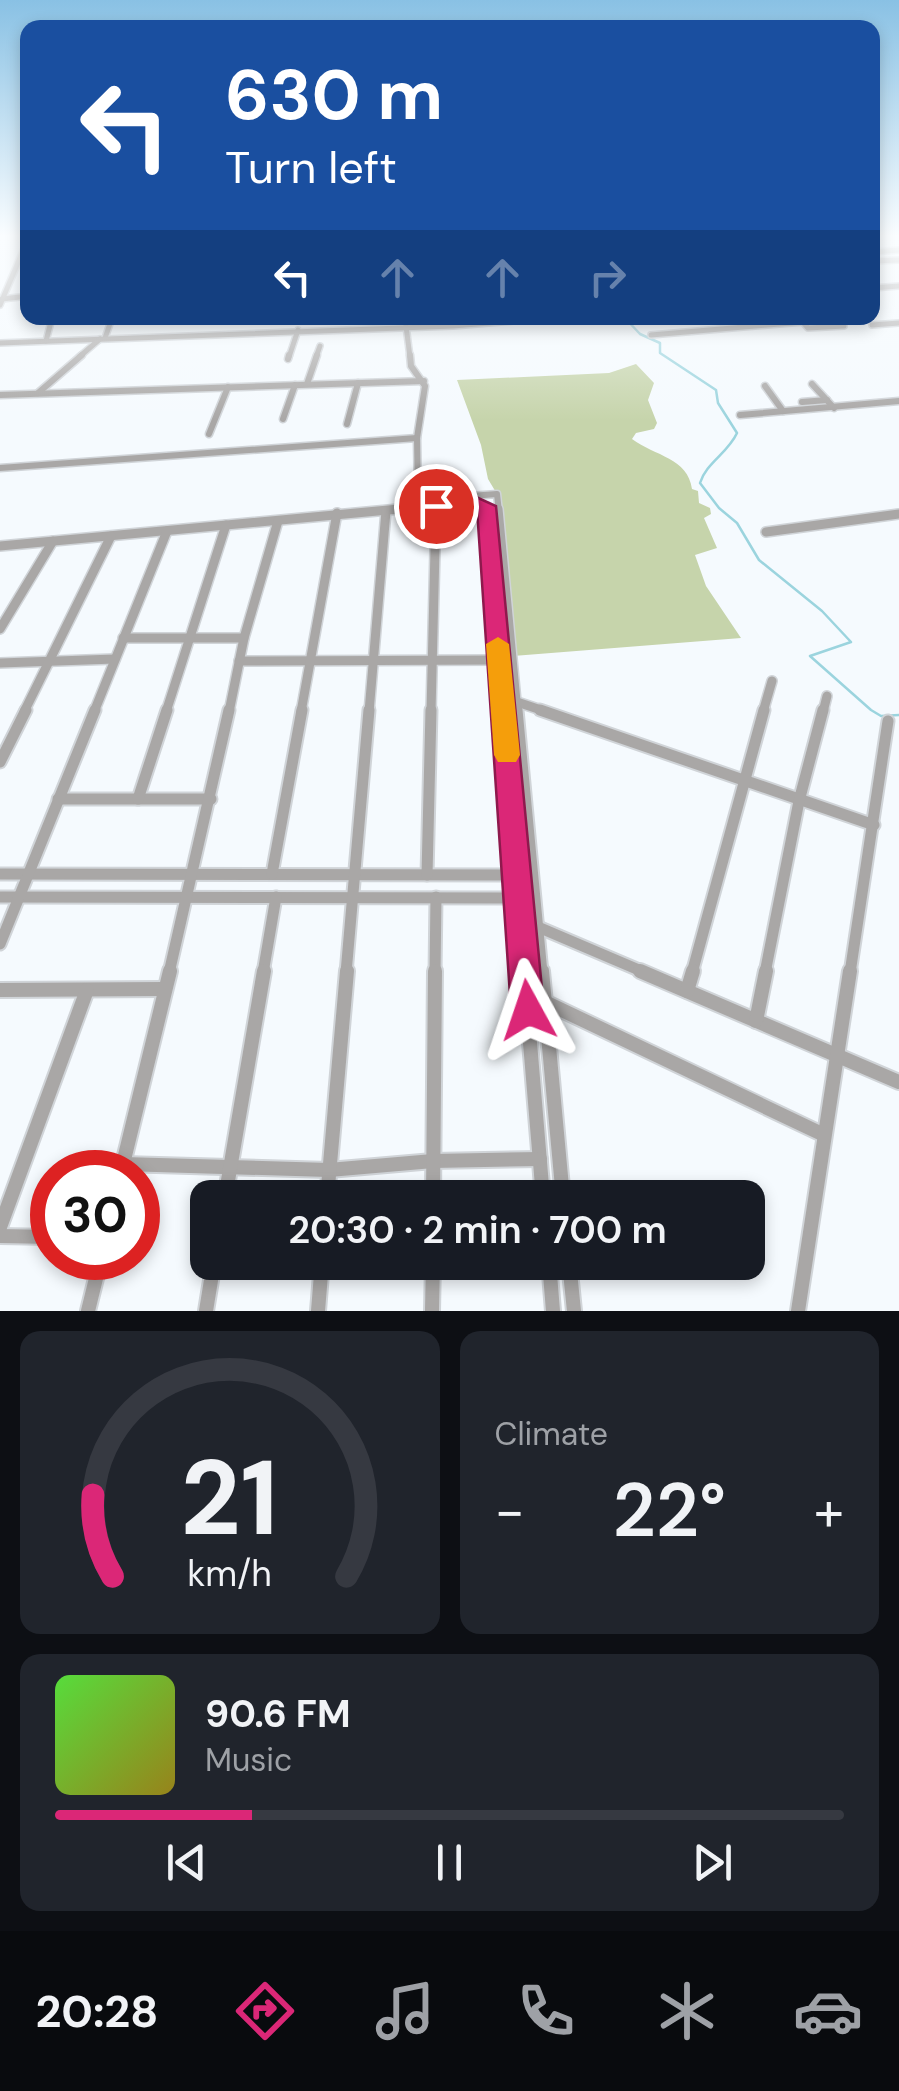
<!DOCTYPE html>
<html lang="en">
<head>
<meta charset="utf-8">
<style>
	body { margin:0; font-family:"DM Sans",sans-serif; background:#20242c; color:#f1f3f6; height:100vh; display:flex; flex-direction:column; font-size:38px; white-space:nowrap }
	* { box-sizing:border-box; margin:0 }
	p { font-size:32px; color:#9ea1a6 }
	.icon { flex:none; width:55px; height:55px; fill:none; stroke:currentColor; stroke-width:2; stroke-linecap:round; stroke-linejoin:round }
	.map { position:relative; height:1311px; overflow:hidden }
	.panel { display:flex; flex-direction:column; gap:20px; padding:20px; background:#0d0f14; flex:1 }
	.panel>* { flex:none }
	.guide { position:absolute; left:20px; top:20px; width:860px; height:305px; border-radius:20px; box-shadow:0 5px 15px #0003; background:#1a4fa0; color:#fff; overflow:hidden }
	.speed { position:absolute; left:30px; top:1150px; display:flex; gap:20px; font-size:50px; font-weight:700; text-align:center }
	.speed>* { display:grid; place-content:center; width:130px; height:130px; border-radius:50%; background:#171b24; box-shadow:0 5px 15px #0003; line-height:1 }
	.speed .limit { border:15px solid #d22; background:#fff; color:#111 }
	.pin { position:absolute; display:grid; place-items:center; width:85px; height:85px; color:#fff; margin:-42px; border:5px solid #fff; border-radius:50%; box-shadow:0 2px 10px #0007 }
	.me { position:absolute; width:110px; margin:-55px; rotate:355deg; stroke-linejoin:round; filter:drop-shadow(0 0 8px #0008) }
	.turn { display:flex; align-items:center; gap:35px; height:210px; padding:0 40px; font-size:45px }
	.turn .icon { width:130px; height:130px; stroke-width:2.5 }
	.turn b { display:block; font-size:70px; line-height:85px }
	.lanes { display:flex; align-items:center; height:95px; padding:0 40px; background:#0003; justify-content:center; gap:50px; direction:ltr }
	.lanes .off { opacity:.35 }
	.big { font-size:75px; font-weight:600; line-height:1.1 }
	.panel .card { flex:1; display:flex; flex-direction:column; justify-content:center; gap:15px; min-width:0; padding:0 35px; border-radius:20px; background:#20242c }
	.panel .dial { align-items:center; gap:0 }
	.dial svg { height:260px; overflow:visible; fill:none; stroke:#363941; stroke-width:7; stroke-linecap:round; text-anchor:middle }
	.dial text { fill:#f1f3f6; stroke:none }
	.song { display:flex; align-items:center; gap:30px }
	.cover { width:120px; height:120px; border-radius:15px; background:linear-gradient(135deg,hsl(110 70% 55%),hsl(50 70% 35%)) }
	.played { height:10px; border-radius:5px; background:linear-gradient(90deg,#db2777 25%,#363941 25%) }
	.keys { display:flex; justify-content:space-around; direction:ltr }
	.heat { display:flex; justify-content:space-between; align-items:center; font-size:55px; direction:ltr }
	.panel .tiles { flex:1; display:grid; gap:20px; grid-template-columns:1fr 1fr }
	.card:last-child { grid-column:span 2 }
	.trip { position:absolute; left:190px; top:1180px; width:575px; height:100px; border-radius:20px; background:#171b24; box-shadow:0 5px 15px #0003; font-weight:600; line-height:100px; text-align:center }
	.menu { display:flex; height:160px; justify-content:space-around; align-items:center; background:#090b0e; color:#9ea1a6 }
	.menu .icon { width:70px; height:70px }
	.menu .current { color:#db2777 }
	.menu b { font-size:45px; color:#f1f3f6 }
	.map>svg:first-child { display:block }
	.green { fill:#c6d4ab }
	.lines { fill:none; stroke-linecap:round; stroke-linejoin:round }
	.stream { stroke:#9bd4de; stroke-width:2.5 }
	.minor-far4-casing { stroke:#d0d4d8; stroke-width:8 }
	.minor-far3-casing { stroke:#d0d4d8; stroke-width:9 }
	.minor-far2-casing { stroke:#d0d4d8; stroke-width:12 }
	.minor-far1-casing { stroke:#d0d4d8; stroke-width:15 }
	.minor-casing { stroke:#d0d4d8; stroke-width:18 }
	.minor-far4 { stroke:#a9a7a6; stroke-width:5 }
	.minor-far3 { stroke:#a9a7a6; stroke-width:6 }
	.minor-far2 { stroke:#a9a7a6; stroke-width:9 }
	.minor-far1 { stroke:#a9a7a6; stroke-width:11 }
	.minor { stroke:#a9a7a6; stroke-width:14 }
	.route { fill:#db2777; stroke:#8e194d; stroke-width:2.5 }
	.slow { fill:#f59e0b }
</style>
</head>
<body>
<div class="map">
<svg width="899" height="1311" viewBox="0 0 899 1311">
	<rect width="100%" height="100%" fill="#f5fafe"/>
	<path class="green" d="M636,364L654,383L648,400L657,423L654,429L636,433L632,439C655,456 688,458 692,489L698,491L699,503L710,508L711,514L704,518L717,548L695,555L706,586L741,638L513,656L497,494L488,479L481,445L457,380L609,373Z"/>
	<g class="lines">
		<path class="stream" d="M625,318L640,334L660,343V353L716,390L718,403L737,433C728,453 706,463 700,483L719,508L737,523L759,560L822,611L851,642L810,656L871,710L881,716L899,715"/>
		<defs>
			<g id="minor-far4">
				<polyline points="872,252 899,250"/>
				<polyline points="872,261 899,260"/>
				<polyline points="872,288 899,286"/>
				<polyline points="2,299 28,296"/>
				<polyline points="0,305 28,239"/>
				<polyline points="801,320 808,328 844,326"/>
				<polyline points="872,325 899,323"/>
				<polyline points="406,326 410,357"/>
				<polyline points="651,335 803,322"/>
				<polyline points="105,338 112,318"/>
				<polyline points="46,341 52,318"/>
				<polyline points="0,343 453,326 549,318"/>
				<polyline points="79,357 100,339"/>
				<polyline points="289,357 298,330"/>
				<polyline points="316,357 320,346"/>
			</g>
			<g id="minor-far3">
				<polyline points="410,355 411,366 425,386 417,438 418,500 497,494 499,512"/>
				<polyline points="288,359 289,355"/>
				<polyline points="307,384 317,355"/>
				<polyline points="812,384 834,408"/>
				<polyline points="765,386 783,411"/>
				<polyline points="38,393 82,355"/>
				<polyline points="0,395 424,381"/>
				<polyline points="802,402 827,400"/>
				<polyline points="740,415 899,401"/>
				<polyline points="283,419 295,385"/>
				<polyline points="347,424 358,383"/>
				<polyline points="209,434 228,387"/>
				<polyline points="0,468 417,438"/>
				<polyline points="372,512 476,502 486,506 486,512"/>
				<polyline points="436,512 436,506"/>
			</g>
			<g id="minor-far2">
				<polyline points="486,509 503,712"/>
				<polyline points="498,509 517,712"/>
				<polyline points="766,532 899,514"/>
				<polyline points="0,546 399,509"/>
				<polyline points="0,629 53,541"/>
				<polyline points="123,638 244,638"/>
				<polyline points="239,661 499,660"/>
				<polyline points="0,663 115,659"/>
				<polyline points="517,702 547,712"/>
				<polyline points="24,712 111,536"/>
				<polyline points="94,712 167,531"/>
				<polyline points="166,712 226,525"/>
				<polyline points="229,712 244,638 278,521"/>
				<polyline points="301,712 337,513"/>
				<polyline points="369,712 386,511"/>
				<polyline points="431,712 436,509"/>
				<polyline points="763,712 772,681"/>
				<polyline points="823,712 827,696"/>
			</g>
			<g id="minor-far1">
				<polyline points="503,710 524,973"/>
				<polyline points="517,710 542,973"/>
				<polyline points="540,710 874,825"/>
				<polyline points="0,762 26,710"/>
				<polyline points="58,799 211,799"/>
				<polyline points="138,799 167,710"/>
				<polyline points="0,874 517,875"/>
				<polyline points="272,874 302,710"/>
				<polyline points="427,875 431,710"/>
				<polyline points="0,897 519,898"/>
				<polyline points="538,927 646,973"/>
				<polyline points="0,944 95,710"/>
				<polyline points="169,973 229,710"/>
				<polyline points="263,973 276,897"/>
				<polyline points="346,973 369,710"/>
				<polyline points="435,973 436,897"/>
				<polyline points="692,973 764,710"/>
				<polyline points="765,973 799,801 823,710"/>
				<polyline points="850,973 888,721"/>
			</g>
			<g id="minor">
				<polyline points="524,971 543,1198"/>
				<polyline points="542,971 563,1198"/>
				<polyline points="640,971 899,1082"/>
				<polyline points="0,990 164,989"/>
				<polyline points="687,991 693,971"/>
				<polyline points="545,1002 822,1134"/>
				<polyline points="756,1021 766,971"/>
				<polyline points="123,1164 329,1170 433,1161 540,1159"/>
				<polyline points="121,1172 170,971"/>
				<polyline points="225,1198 264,971"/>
				<polyline points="327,1198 347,971"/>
				<polyline points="433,1198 435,971"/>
				<polyline points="0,1227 87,990"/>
				<polyline points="0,1236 52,1237"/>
				<polyline points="549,1262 553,1311"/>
				<polyline points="569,1262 574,1311"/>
				<polyline points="88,1311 101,1258"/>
				<polyline points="206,1311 214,1262"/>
				<polyline points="318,1311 322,1262"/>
				<polyline points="432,1311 433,1262"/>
				<polyline points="798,1311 850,971"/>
			</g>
		</defs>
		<use href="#minor-far4" class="minor-far4-casing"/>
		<use href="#minor-far3" class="minor-far3-casing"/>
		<use href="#minor-far2" class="minor-far2-casing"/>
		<use href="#minor-far1" class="minor-far1-casing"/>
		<use href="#minor" class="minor-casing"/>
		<use href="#minor-far4" class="minor-far4"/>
		<use href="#minor-far3" class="minor-far3"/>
		<use href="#minor-far2" class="minor-far2"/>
		<use href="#minor-far1" class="minor-far1"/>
		<use href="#minor" class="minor"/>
	</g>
	<linearGradient id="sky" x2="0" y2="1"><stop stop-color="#89c1e4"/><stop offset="0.56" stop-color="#fafdff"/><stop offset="1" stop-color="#fafdff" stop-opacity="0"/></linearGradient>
	<rect width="899" height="421" fill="url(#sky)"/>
	<polygon class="route" points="476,497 496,506 544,1010 539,1021 528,1026 516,1021 511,1010 477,509 436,512 426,506 436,500"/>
	<polygon class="slow" points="498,637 509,644 520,755 516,762 498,762 494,755 486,644"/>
</svg>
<div class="speed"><div class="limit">30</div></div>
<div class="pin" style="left:436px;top:506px;background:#d93025"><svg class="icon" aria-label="arrive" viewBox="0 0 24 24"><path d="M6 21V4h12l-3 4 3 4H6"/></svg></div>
<svg class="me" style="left:528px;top:1010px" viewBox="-20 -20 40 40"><path d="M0-17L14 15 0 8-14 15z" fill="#db2777" stroke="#fff" stroke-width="4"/></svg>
<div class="trip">20:30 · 2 min · 700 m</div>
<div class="guide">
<div class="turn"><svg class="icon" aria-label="left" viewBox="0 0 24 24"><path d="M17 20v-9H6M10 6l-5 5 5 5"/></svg><div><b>630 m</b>Turn left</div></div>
<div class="lanes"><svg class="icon" aria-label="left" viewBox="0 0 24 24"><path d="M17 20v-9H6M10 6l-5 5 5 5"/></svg><svg class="icon off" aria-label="ahead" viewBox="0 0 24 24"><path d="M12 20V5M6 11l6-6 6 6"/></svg><svg class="icon off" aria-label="ahead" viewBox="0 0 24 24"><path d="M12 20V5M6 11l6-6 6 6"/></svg><svg class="icon off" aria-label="right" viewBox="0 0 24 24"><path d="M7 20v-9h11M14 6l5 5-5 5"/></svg></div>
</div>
</div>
<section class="panel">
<div class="tiles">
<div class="card dial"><svg viewBox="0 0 100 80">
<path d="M14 69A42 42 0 1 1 86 69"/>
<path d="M14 69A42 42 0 0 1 8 44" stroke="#db2777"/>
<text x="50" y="56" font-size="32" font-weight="700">21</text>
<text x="50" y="72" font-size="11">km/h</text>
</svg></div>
<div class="card"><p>Climate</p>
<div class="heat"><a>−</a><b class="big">22°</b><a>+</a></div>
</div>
<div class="card">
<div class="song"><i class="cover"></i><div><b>90.6 FM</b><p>Music</p></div></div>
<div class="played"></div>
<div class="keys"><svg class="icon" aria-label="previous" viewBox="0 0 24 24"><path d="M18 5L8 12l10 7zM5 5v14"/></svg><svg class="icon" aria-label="pause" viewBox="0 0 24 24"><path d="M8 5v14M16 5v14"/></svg><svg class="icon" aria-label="next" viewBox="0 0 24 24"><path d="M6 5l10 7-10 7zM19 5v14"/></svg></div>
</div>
</div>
</section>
<nav class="menu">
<b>20:28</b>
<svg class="icon current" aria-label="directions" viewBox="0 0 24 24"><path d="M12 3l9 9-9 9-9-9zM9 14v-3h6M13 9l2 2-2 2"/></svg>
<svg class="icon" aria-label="music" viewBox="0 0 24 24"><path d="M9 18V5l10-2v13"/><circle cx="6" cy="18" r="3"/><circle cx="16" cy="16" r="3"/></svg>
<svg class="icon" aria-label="phone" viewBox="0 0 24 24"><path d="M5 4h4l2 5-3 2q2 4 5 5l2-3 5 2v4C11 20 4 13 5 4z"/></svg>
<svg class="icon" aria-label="climate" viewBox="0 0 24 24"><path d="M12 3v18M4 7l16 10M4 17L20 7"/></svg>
<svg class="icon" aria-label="car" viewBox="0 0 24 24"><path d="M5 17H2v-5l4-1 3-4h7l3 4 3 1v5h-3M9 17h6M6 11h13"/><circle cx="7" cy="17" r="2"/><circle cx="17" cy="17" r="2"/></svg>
</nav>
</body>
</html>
